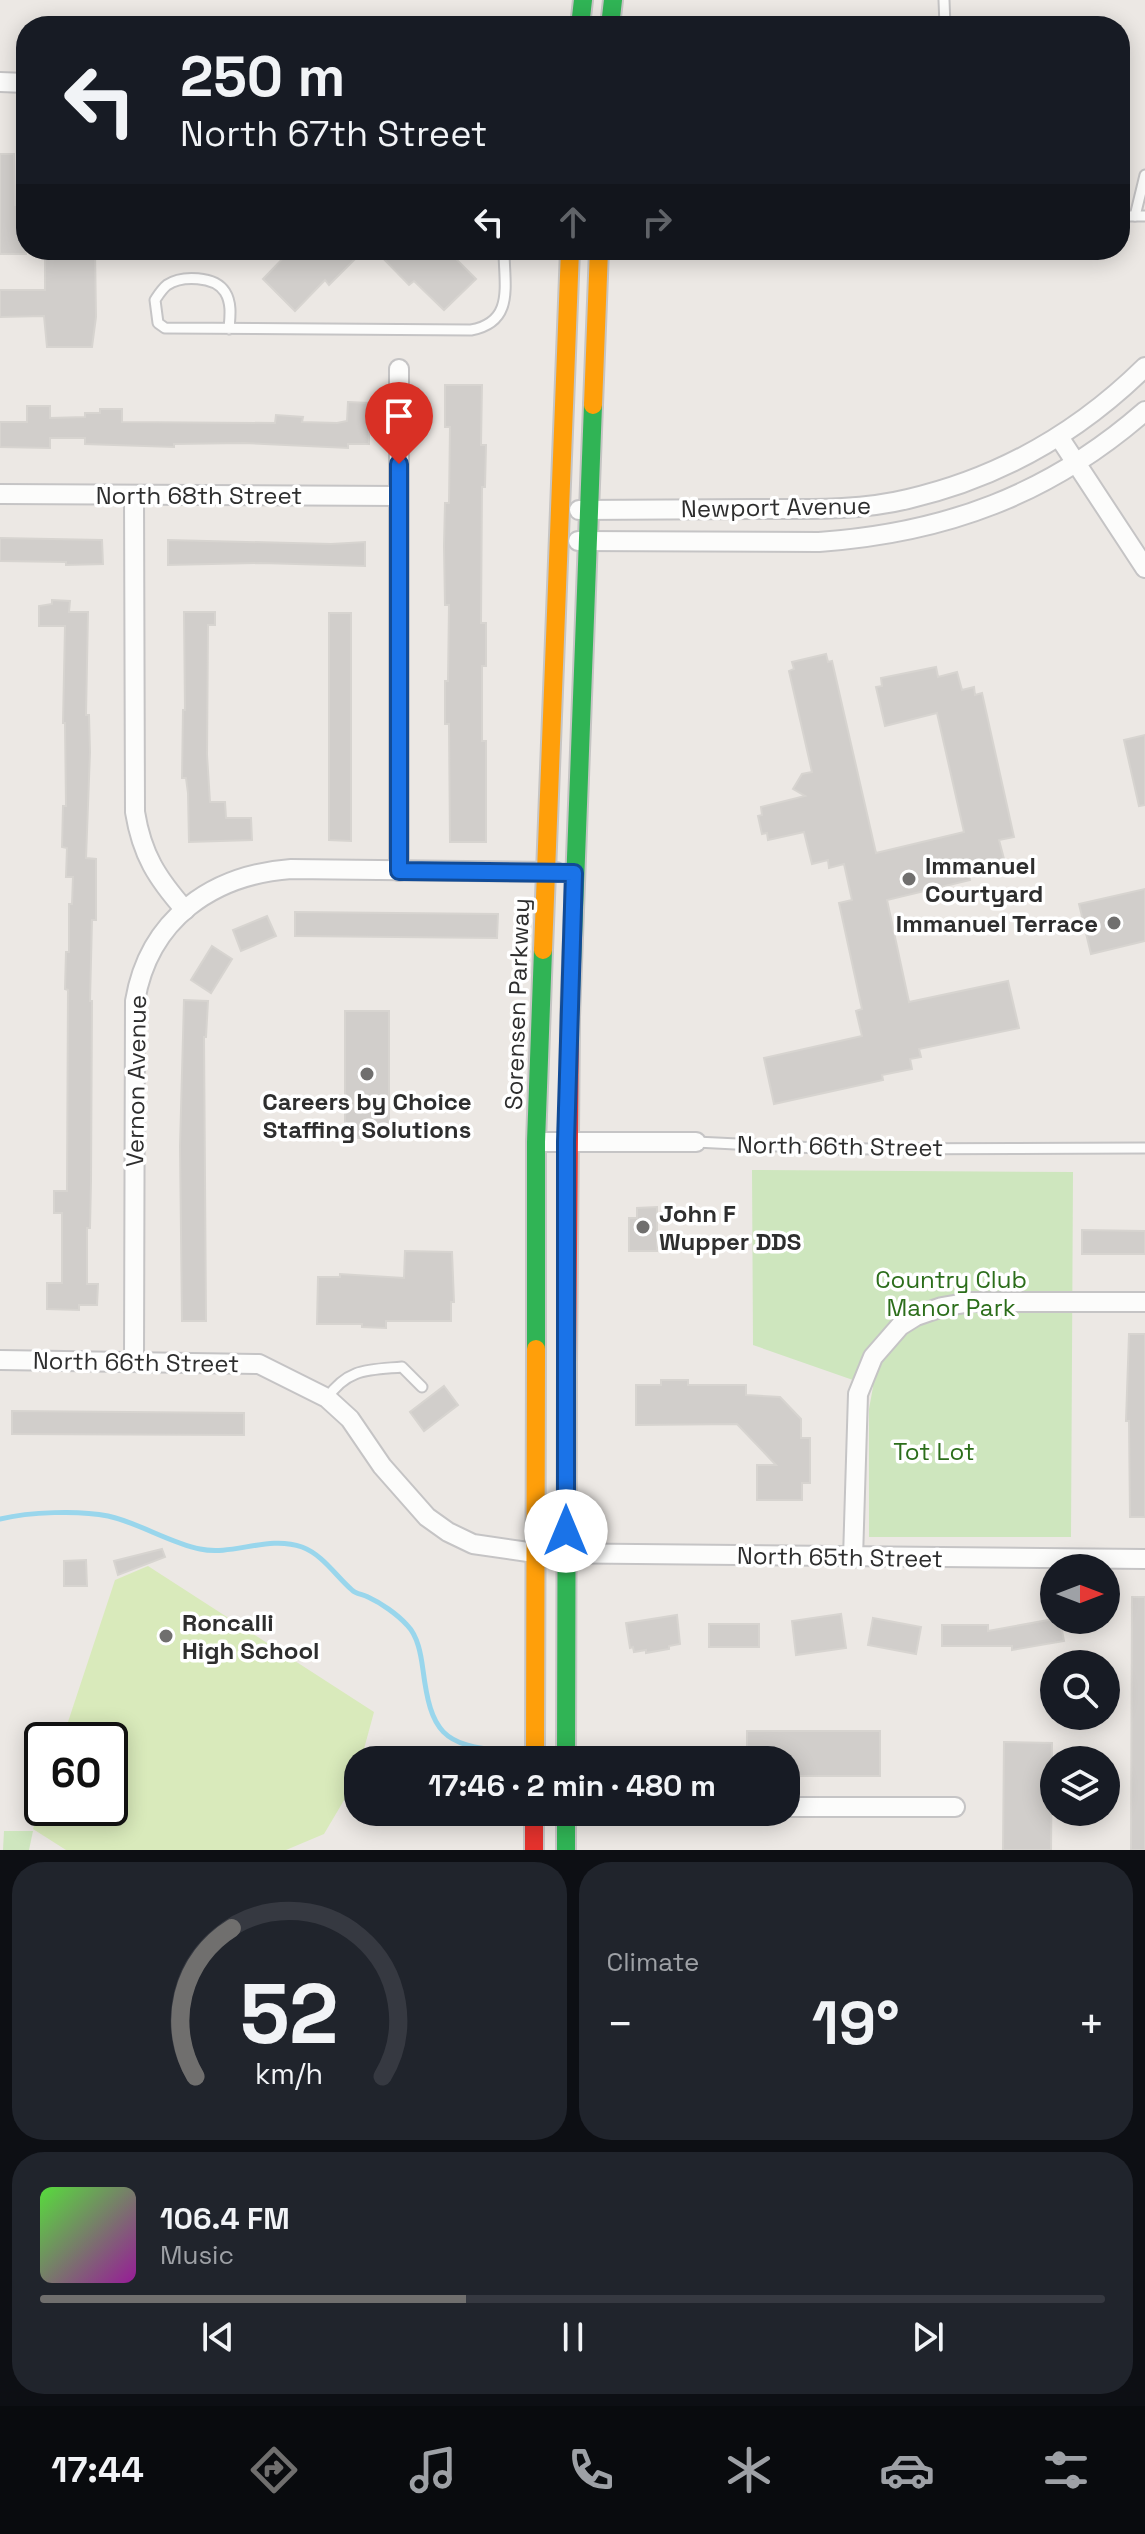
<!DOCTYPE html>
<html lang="en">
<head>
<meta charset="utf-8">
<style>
	body { margin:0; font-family:"Space Grotesk",sans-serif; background:#20242c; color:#f1f3f6; height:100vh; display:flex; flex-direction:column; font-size:30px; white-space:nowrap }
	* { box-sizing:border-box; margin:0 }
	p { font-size:26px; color:#9ea1a6 }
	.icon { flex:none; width:44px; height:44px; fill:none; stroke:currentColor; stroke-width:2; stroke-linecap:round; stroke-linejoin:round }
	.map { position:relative; height:1850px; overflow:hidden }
	.side { display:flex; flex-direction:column; gap:12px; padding:12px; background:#0d0f14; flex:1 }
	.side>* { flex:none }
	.top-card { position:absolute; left:16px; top:16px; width:1114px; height:244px; border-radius:32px; box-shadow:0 4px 20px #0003; background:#171b24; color:#f1f3f6; overflow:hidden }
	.needle { width:52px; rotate:90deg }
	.tools { position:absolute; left:1040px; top:1554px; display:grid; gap:16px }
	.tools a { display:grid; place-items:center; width:80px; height:80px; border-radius:50%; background:#171b24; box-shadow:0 4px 20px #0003; font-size:40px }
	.speed { position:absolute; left:24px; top:1722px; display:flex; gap:16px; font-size:40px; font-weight:700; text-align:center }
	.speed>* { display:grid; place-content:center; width:104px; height:104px; border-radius:50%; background:#171b24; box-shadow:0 4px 20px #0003; line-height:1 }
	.speed .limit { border:4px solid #111; border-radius:12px; background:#fff; color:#111 }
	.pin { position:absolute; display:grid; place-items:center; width:68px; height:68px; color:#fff; margin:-82px -34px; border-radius:50% 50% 50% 0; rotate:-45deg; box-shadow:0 0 8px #0007 }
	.pin .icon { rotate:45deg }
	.me { position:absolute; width:88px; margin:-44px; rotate:0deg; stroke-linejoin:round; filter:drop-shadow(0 0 6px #0008) }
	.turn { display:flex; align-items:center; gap:28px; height:168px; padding:0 32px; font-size:36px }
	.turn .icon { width:104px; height:104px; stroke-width:2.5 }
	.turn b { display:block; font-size:56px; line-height:68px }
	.lanes { display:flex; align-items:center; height:76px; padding:0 32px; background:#0003; justify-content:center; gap:40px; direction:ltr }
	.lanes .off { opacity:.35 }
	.big { font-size:60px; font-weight:800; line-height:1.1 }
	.side .card { flex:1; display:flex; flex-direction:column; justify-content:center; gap:12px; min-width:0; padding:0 28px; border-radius:32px; background:#20242c }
	.side .dial { align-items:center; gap:0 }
	.dial svg { height:208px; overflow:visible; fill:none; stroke:#363941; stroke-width:7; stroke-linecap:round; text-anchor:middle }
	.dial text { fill:#f1f3f6; stroke:none }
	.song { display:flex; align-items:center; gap:24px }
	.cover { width:96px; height:96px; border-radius:12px; background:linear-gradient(135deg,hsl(110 70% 55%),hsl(300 70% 35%)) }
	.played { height:8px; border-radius:4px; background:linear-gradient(90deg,#706f6e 40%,#363941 40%) }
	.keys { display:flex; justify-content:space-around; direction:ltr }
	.heat { display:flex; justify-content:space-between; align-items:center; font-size:44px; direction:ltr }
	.side .tiles { flex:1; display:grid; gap:12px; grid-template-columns:1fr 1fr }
	.card:last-child { grid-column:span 2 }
	.trip { position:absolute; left:344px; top:1746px; width:456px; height:80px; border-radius:32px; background:#171b24; box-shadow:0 4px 20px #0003; font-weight:800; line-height:80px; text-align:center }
	.tabs { display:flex; height:128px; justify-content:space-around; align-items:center; background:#090b0e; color:#9ea1a6 }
	.tabs .icon { width:56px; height:56px }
	.tabs .selected { color:#706f6e }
	.tabs b { font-size:36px; color:#f1f3f6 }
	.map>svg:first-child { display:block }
	.green { fill:#cee6be }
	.pitch { fill:#d9eabb }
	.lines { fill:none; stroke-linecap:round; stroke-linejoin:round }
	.stream { stroke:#99d6ec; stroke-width:5 }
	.building { fill:#d1cecb; stroke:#d7d4d0; stroke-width:2 }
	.lane-casing { stroke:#c5c4c5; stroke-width:13 }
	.street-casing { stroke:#c5c4c5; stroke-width:22 }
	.fast-casing { stroke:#c6c5c4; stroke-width:22 }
	.slow-casing { stroke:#c6c5c4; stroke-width:22 }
	.jam-casing { stroke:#c6c5c4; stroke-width:22 }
	.lane { stroke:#fcfcfb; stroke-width:9 }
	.street { stroke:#fcfcfb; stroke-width:18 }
	.fast { stroke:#30b455; stroke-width:18 }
	.slow { stroke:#ff9f0a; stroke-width:18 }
	.jam { stroke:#e5322d; stroke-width:18 }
	.route-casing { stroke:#114b97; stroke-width:20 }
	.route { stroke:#1a73e8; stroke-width:14 }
	.poi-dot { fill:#706f6e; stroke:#fff; stroke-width:3 }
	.labels { text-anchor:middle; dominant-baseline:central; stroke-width:7; stroke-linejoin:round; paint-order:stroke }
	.street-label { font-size:24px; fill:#2e2e2e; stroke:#fff }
	.poi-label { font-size:24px; font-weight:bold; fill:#2e2e2e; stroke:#fff; text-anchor:start }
	.park-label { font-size:24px; fill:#2c6e1b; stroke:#fff }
</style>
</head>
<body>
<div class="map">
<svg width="1145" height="1850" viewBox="0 0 1145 1850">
	<rect width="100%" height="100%" fill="#ece8e4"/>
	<g class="green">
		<polygon points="752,1170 1073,1172 1071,1537 869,1537 869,1409 873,1387 753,1345"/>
		<polygon points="4,1831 33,1831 29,1850 3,1850"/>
	</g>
	<polygon class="pitch" points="148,1566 374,1712 361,1760 358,1760 356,1780 324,1834 286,1850 66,1850 33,1829 42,1800 42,1808 110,1808 110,1740 62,1740 115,1580"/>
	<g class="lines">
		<path class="stream" d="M0,1519C29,1512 79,1510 108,1516C137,1522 170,1543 200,1549C233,1556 268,1535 302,1547C323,1555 335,1575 352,1590C356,1594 362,1594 368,1597C381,1603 397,1614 407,1625C418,1636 421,1655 423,1670C431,1732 442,1746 505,1751"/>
	</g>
	<g class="building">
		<polygon points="0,154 14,154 15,205 26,205 26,254 0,254"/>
		<polygon points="45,250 95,250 96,317 92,347 47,347 44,316 0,317 0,290 45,290"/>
		<polygon points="291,250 364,250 329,285 325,280 295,311 263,279"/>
		<polygon points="375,250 447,250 476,279 444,310 414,281 409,285"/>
		<polygon points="445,385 482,385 481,445 486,445 485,487 482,487 481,623 486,623 486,666 482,666 482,741 486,741 486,842 450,842 449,724 445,724 445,681 448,681 449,605 445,605 444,546 445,503 449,503 450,427 445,427"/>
		<polygon points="348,402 369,403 369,444 348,444 348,448 244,443 174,444 174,447 85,444 85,438 50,438 50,448 0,447 0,422 27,422 27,406 50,406 50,418 85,417 85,413 100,413 100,409 122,409 122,422 275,423 276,415 303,417 302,422 337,423 347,421"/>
		<polygon points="0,538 102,540 103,564 66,565 66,562 0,561"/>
		<polygon points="168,540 331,544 365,542 365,566 261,563 168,565"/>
		<polygon points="52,600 70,601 69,612 88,612 86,715 89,715 90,752 86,858 96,859 96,920 92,920 90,1001 92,1001 91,1181 90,1228 87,1228 87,1284 98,1284 97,1305 79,1305 79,1310 47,1309 47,1283 62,1283 62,1213 54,1213 54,1191 67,1191 68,990 65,989 66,952 69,952 69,904 72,904 73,877 66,877 67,848 62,847 63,806 66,806 65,723 63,723 65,626 39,626 39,606 52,604"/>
		<polygon points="184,612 215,612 215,625 208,625 207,755 210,802 225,802 226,818 251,818 252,840 189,842 188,793 186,778 182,778 183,710 185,710"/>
		<polygon points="329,613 351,613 351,841 329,840"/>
		<polygon points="826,654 828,662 832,661 876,853 964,832 937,713 885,726 876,687 882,686 881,678 936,667 938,677 957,672 962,690 974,687 975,695 982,693 1014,837 999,840 1004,859 968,867 970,880 887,900 909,1002 1008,981 1019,1028 919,1049 921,1057 910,1059 912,1069 882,1075 883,1080 774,1104 764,1058 862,1036 856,1011 862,1009 839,903 852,900 844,864 829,868 828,860 812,864 804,832 768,840 767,833 762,834 758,816 762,815 761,807 805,796 793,789 802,774 812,772 789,671 794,669 792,662"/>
		<polygon points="1145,735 1145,805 1139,806 1124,740"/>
		<polygon points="1145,889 1145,941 1091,954 1079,904"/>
		<polygon points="295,912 498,914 497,938 295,936"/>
		<polygon points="267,916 276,936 241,951 233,930"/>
		<polygon points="212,946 232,959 211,993 191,980"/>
		<polygon points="184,1000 208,1001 206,1037 204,1037 206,1321 182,1321 180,1146"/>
		<rect x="345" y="1011" width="44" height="127"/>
		<polygon points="657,1207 657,1251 629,1251 629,1218 637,1218 637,1208"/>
		<polygon points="1082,1230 1145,1231 1145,1254 1082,1254"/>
		<polygon points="405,1251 452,1252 454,1302 451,1302 451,1321 386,1321 386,1328 362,1327 362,1324 317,1324 318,1277 340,1277 340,1274 404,1278"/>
		<polygon points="1129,1334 1145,1334 1145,1517 1130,1517 1129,1421 1126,1421"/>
		<polygon points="661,1380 688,1380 688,1385 746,1385 746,1395 780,1397 801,1419 801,1438 810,1438 810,1483 802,1483 802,1500 757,1500 757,1465 776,1465 737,1424 636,1425 636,1385 661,1385"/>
		<polygon points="444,1386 458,1405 424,1431 410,1412"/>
		<polygon points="12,1411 244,1413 244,1435 12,1434"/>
		<polygon points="162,1549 165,1557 118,1575 114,1561"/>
		<polygon points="86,1560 87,1586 64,1586 64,1561"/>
		<polygon points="1132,1597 1145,1597 1145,1850 1131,1850"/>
		<polygon points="841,1614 846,1648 796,1655 792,1621"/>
		<polygon points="677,1615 680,1644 669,1646 669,1649 646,1653 646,1650 634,1652 633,1647 630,1648 626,1623"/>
		<polygon points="873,1618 921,1627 916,1654 868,1645"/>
		<polygon points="1048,1620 1060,1620 1064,1641 1012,1650 1012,1646 942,1646 942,1625 988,1625 988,1631"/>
		<rect x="709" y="1624" width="50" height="23"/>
		<polygon points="747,1731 880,1731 880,1776 786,1776 786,1760 747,1760"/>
		<polygon points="1004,1742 1052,1743 1051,1850 1003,1850"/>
	</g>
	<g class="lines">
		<defs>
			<g id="lane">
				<polyline points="944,0 945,26"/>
				<polyline points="1120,216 1145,216"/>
				<polyline points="1135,216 1145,175"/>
				<path d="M229,329C230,317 232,303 225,292C215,276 182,275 167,285C162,289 159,294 155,300L158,323L165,328L471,330C515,322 504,285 504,250"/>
				<polyline points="696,1142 837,1149 1145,1148"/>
				<path d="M327,1398C348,1368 368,1370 402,1367L422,1387"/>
			</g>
			<g id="street">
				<polyline points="0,82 26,83"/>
				<polyline points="1059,437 1145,568"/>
				<polyline points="0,494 399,496"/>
				<path d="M134,495L135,812C142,855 157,878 185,910"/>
				<path d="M579,510C638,510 697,509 756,509C807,509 859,511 908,499C999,478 1079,432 1145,367"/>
				<path d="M578,541L819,542C945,533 1049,495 1145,411"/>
				<polyline points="399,871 399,369"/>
				<polyline points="536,1142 696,1142"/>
				<polyline points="0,1360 259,1364 327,1398 350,1419 382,1466 427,1517 448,1532 473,1544 535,1553 1145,1559"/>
				<path d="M134,1361L135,1001C149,919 212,875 291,869L556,872"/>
				<polyline points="853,1558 858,1394 873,1357 900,1326 916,1316 942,1307 971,1302 1145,1302"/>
				<polyline points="786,1807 955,1807"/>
			</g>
			<g id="fast">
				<polyline points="580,26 583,0"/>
				<polyline points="610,26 613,0"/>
				<polyline points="570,1017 593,405"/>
				<polyline points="536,1349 536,1142 543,950"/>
				<polyline points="566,1760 567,1364"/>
				<polyline points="566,1812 566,1850"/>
			</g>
			<g id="slow">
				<polyline points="593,405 599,250"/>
				<polyline points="543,950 570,250"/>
				<polyline points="535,1760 536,1349"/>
			</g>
			<g id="jam">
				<polyline points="567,1364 570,1017"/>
				<polyline points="534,1812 534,1850"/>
			</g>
		</defs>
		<use href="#lane" class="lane-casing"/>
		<use href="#street" class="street-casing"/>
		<use href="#fast" class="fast-casing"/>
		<use href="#slow" class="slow-casing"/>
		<use href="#jam" class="jam-casing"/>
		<use href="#lane" class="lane"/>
		<use href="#street" class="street"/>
		<use href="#fast" class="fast"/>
		<use href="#slow" class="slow"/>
		<use href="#jam" class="jam"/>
	</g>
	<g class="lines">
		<defs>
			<polyline id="route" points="399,464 399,871 574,873 566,1142 566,1531"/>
		</defs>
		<use href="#route" class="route-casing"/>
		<use href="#route" class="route"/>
	</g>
	<g class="poi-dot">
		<circle cx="909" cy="879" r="8"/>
		<circle cx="1114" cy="923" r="8"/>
		<circle cx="367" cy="1074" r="8"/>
		<circle cx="643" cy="1227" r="8"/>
		<circle cx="166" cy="1636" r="8"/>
	</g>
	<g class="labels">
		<g class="street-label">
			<text x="199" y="495">North 68th Street</text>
			<text transform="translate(776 507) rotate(-1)">Newport Avenue</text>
			<text transform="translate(517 1004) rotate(-88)">Sorensen Parkway</text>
			<text transform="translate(136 1081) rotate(-89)">Vernon Avenue</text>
			<text transform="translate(840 1146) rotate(1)">North 66th Street</text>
			<text transform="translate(136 1362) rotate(1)">North 66th Street</text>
			<text transform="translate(840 1557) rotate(1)">North 65th Street</text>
		</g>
		<g class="poi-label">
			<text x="925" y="865">Immanuel<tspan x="925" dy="28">Courtyard</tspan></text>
			<text x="1098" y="923" text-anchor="end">Immanuel Terrace</text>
			<text x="367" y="1101" text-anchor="middle">Careers by Choice<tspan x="367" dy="28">Staffing Solutions</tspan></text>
			<text x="659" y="1213">John F<tspan x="659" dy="28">Wupper DDS</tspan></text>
			<text x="182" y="1622">Roncalli<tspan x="182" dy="28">High School</tspan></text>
		</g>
		<g class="park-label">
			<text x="951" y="1279">Country Club<tspan x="951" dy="28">Manor Park</tspan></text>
			<text x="934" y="1451">Tot Lot</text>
		</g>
	</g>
</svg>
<div class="tools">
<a><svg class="needle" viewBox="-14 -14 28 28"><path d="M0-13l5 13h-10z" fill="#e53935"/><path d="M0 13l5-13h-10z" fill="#9ea1a6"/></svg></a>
<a><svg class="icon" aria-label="search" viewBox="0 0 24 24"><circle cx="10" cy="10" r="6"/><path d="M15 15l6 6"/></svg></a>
<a><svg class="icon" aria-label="layers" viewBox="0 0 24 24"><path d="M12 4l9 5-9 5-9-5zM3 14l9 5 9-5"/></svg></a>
</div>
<div class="speed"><div class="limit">60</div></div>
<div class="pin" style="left:399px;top:464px;background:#d93025"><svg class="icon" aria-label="arrive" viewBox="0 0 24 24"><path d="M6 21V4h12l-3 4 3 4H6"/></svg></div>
<svg class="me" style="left:566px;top:1531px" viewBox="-20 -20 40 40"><circle r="19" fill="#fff"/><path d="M0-13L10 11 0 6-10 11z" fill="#1a73e8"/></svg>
<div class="trip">17:46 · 2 min · 480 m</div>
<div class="top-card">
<div class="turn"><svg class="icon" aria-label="left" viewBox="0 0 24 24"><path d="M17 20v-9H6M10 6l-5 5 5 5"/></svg><div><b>250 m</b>North 67th Street</div></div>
<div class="lanes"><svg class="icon" aria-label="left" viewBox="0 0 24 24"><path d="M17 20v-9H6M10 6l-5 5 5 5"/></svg><svg class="icon off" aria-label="ahead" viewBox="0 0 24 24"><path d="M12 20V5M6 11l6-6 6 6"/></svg><svg class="icon off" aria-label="right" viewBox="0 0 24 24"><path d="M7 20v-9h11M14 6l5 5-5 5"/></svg></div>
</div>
</div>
<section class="side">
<div class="tiles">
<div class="card dial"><svg viewBox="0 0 100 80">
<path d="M14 69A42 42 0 1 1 86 69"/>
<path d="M14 69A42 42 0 0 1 28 12" stroke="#706f6e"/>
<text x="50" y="56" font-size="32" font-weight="700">52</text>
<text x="50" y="72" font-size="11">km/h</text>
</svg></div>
<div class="card"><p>Climate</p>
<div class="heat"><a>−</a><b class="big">19°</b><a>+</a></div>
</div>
<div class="card">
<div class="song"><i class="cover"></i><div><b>106.4 FM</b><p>Music</p></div></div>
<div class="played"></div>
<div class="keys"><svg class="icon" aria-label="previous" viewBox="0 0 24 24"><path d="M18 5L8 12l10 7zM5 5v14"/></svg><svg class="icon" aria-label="pause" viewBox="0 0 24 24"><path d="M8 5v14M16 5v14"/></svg><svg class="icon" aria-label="next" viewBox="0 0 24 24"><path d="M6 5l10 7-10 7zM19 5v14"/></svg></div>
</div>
</div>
</section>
<nav class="tabs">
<b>17:44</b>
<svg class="icon selected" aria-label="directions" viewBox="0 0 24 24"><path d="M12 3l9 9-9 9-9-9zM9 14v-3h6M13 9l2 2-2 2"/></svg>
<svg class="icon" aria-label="music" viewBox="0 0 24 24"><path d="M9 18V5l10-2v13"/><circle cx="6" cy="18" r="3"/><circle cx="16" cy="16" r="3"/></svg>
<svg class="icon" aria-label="phone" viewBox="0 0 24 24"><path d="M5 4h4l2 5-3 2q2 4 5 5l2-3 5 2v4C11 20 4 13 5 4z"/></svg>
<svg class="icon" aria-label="climate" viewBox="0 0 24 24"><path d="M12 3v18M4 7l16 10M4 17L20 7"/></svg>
<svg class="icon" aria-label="car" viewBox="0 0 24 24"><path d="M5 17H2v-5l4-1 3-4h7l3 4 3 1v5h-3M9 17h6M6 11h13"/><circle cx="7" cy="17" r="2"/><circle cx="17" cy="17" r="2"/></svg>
<svg class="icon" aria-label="filters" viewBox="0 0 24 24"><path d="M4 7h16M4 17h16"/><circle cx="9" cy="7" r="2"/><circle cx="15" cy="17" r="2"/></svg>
</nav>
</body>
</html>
